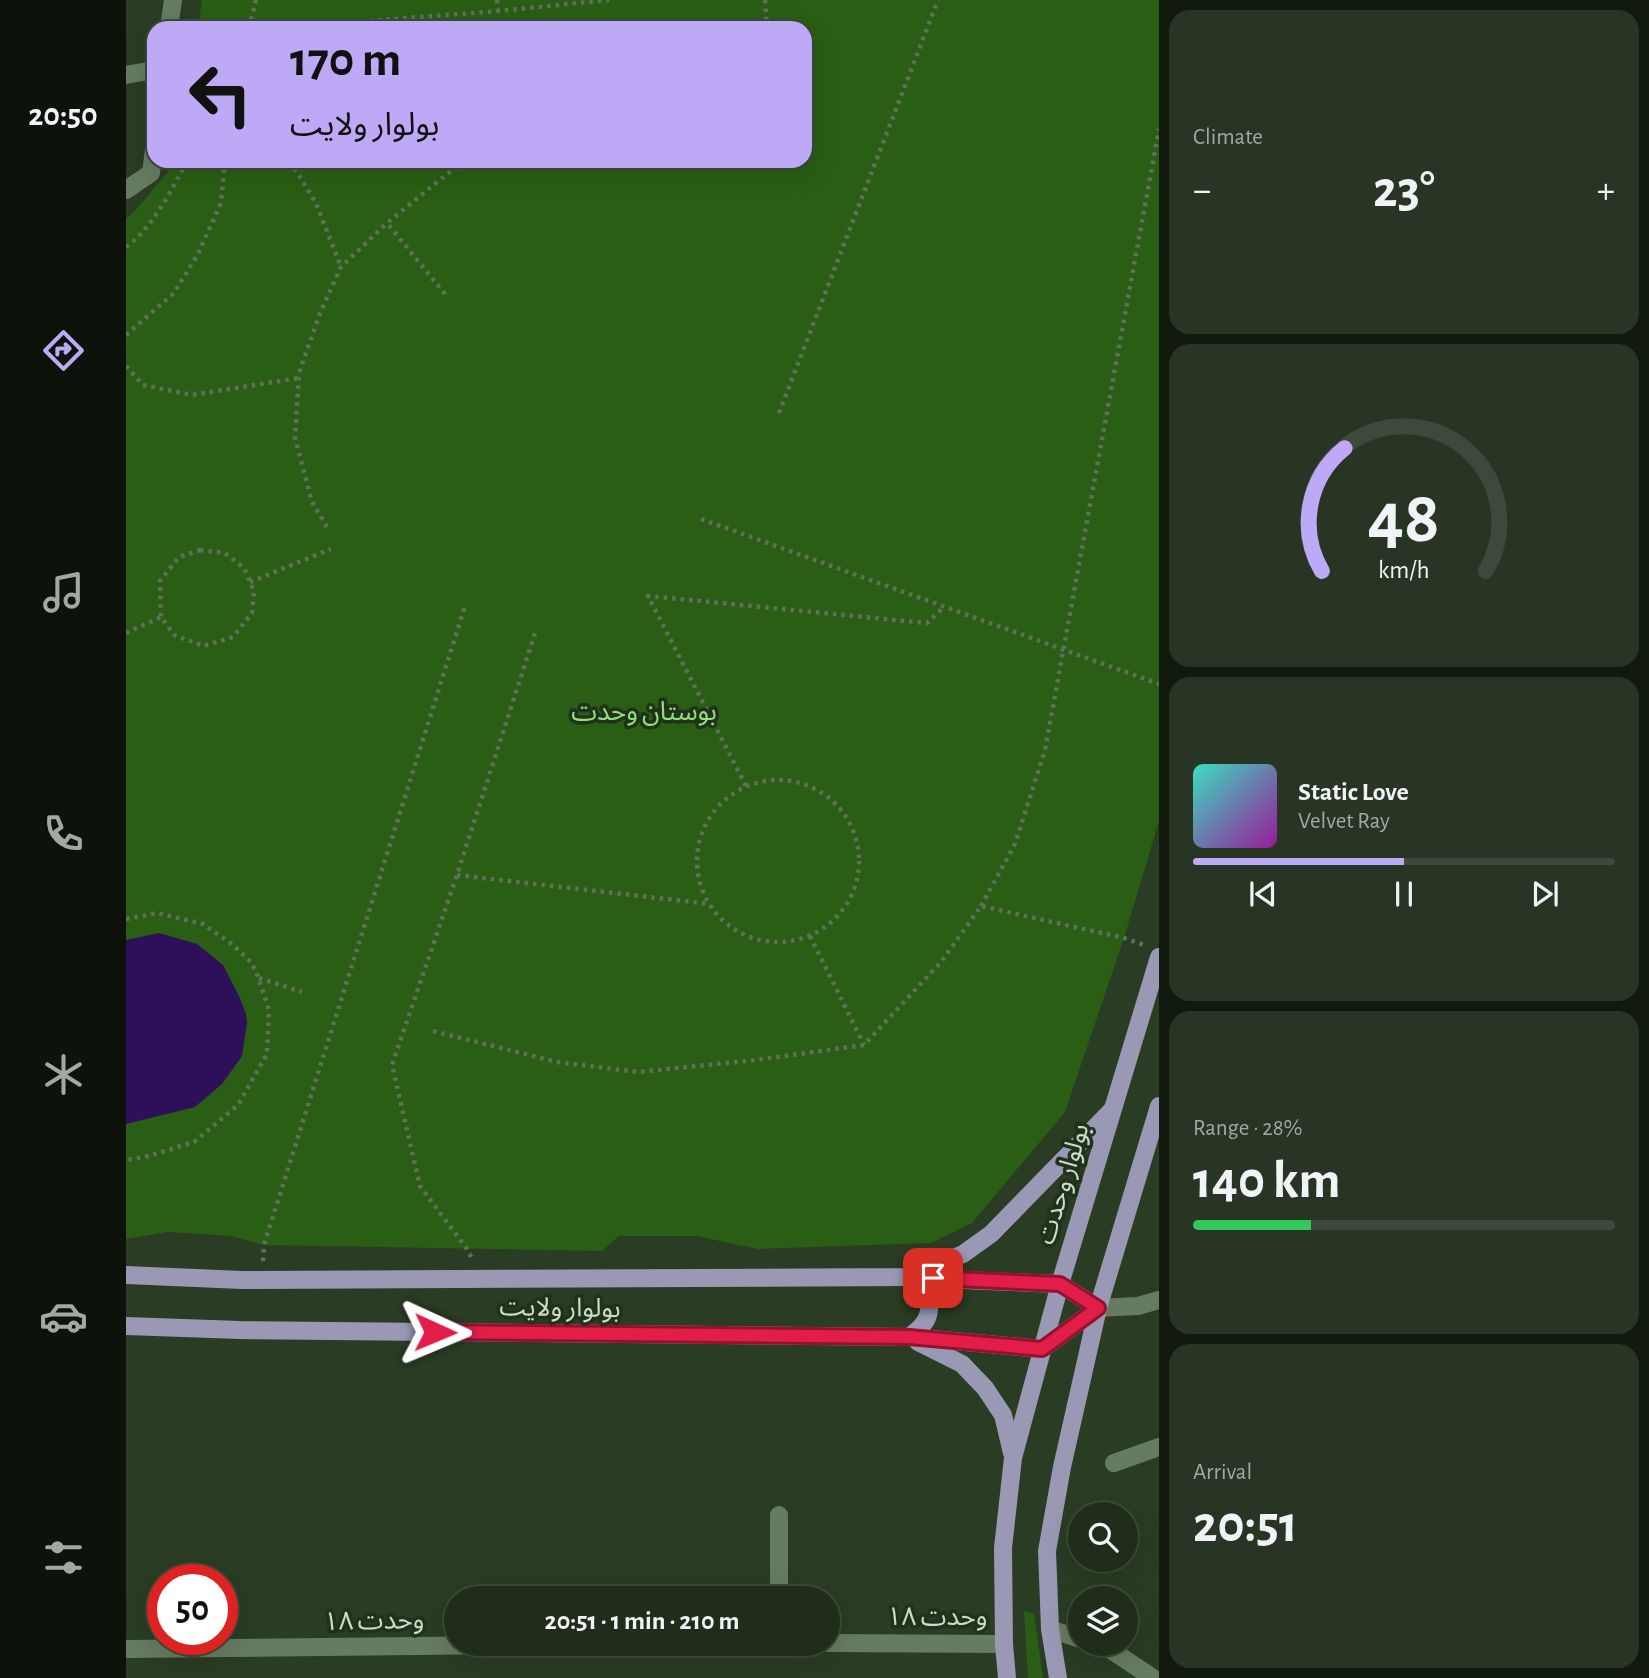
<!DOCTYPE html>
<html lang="en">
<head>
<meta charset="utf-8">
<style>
	body { margin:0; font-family:"Alegreya Sans","Noto Sans Arabic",sans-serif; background:#283524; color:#f1f3f6; height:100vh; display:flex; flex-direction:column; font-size:26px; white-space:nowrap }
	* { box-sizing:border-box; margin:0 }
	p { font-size:23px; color:#a2a8a3 }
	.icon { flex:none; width:38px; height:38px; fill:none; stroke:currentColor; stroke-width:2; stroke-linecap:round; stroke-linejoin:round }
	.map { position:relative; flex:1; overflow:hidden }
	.drawer { display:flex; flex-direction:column; gap:10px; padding:10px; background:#12190f; width:490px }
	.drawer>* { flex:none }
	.top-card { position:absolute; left:21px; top:21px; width:665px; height:147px; border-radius:21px; box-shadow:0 7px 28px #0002,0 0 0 2px #3d493a; background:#bda9f5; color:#111; overflow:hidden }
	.buttons { position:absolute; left:942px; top:1502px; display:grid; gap:14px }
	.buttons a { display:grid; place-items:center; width:70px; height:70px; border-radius:50%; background:#202d1b; box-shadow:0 7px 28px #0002,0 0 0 2px #3d493a; font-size:35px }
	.speed { position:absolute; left:21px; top:1564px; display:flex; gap:14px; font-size:35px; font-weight:700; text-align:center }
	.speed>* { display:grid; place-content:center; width:91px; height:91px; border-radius:50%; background:#202d1b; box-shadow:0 7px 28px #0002,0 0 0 2px #3d493a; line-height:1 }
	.speed .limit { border:10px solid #d22; background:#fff; color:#111 }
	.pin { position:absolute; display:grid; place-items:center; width:60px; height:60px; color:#fff; margin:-30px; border-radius:14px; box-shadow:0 4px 10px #0006 }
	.me { position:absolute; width:77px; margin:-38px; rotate:91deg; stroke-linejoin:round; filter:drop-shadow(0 0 5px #0008) }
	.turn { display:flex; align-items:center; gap:24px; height:147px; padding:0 28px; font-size:32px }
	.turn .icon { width:91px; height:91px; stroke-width:2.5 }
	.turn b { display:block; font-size:49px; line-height:60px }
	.big { font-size:52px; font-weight:600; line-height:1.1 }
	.drawer .tile { flex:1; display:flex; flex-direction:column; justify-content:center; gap:10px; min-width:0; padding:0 24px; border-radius:21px; background:#283524 }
	.drawer .dial { align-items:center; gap:0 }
	.dial svg { height:182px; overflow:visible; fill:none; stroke:#3d493a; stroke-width:7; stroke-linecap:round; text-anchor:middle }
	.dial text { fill:#f1f3f6; stroke:none }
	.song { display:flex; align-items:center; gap:21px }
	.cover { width:84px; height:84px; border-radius:10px; background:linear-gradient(135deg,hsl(170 70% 55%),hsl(300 70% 35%)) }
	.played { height:7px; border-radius:4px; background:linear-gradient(90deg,#bda9f5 50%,#3d493a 50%) }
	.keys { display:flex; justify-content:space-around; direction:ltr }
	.heat { display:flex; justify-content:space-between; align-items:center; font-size:38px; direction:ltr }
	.charge { height:10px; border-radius:5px; background:linear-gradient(90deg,#34c759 28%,#3d493a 0) }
	.trip { position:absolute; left:318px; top:1586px; width:396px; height:70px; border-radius:35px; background:#202d1b; box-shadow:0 7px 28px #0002,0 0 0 2px #3d493a; font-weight:600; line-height:70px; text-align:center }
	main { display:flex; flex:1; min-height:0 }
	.tab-bar { display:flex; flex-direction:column; width:126px; justify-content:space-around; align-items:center; background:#0d120b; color:#a2a8a3 }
	.tab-bar .icon { width:49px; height:49px }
	.tab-bar .active { color:#bda9f5 }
	.tab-bar b { font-size:32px; color:#f1f3f6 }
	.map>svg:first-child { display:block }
	.green { fill:#295e14 }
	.water { fill:#2e105a }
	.building { fill:#7eb86b }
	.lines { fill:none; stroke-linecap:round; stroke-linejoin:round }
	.path { stroke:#60705b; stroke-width:4.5; stroke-dasharray:3.5 5; stroke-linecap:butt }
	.minor { stroke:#677b61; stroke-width:18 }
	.major { stroke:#9a99b5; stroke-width:18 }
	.route-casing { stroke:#92132f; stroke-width:18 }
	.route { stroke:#e11d48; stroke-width:12 }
	.labels { text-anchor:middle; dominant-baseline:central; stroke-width:7; stroke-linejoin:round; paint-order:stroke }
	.park-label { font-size:26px; fill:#92de7a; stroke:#20321b }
	.street-label { font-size:26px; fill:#cdd9ca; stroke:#20321b }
</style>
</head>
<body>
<main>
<nav class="tab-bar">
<b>20:50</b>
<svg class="icon active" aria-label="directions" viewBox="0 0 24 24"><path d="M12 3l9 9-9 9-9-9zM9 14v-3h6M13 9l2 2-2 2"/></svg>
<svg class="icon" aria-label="music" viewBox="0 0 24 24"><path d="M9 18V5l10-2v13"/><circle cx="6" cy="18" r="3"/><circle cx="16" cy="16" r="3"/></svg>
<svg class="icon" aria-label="phone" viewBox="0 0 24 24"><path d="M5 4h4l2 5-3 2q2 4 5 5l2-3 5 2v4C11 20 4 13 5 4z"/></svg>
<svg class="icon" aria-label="climate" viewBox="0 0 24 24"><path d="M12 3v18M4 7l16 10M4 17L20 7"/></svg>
<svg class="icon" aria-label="car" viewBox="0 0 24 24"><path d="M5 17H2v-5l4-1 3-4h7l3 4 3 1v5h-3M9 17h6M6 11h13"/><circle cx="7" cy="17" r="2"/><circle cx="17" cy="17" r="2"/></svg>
<svg class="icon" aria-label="filters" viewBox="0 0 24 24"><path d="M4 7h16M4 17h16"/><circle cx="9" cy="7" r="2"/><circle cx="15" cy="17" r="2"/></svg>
</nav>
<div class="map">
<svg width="1033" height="1678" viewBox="0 0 1033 1678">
	<rect width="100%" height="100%" fill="#2a3c24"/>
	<g class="green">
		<polygon points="76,0 1033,0 1033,821 998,938 939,1112 846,1223 805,1243 632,1249 570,1236 493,1236 476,1251 138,1245 105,1236 41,1232 0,1239 0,218 7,213 46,167 47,161 679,161 679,28 72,28"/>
		<polygon points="898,1611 908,1614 917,1678 902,1678"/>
	</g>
	<polygon class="water" points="33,933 71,944 97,965 113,996 120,1014 121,1023 116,1056 96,1084 69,1107 0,1124 0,940"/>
	<polygon class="building" points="280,161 318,161 313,166 302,170 290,169 278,164"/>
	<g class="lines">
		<g class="path">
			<polyline points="371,0 372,11"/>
			<polyline points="639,0 641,28"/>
			<polyline points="123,28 130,0"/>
			<polyline points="150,28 372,11 483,0"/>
			<polyline points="164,161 190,203 215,267"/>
			<path d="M0,247C26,229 46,189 61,161"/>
			<polyline points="319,294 261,223 321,174 342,161"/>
			<polyline points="0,335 48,293 72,254 95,203 99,161"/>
			<polyline points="0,366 17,385 66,395 173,378"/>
			<polyline points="653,413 812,0"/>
			<polyline points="575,519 1033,684"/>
			<polyline points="201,527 186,502 169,438 173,373 194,313 215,267 261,223"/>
			<polygon points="74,550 99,553 118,568 128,591 126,613 107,637 78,646 48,635 35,617 34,581 53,557"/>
			<polyline points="124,582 205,549"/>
			<polyline points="0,633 35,617"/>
			<circle cx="652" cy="861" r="81"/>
			<polyline points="620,786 522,596 801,623 818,607"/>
			<polyline points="331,875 584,904"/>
			<polyline points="855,906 889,844 919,750 1033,129"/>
			<polyline points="0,919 31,913 77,924 107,945 126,963 132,977 143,1010 141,1054 112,1105 68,1142 19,1157 0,1160"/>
			<polyline points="684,936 738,1045"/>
			<polyline points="133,978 176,992"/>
			<polyline points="307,1031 431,1062 512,1072 630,1060 738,1045 815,962 855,906 998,938 1018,945"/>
			<polyline points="345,1257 341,1249 294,1186 266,1065 331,875 410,630"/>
			<polyline points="137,1261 138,1245 339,606"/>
		</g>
		<g class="minor">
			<polyline points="43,28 47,0"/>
			<polyline points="0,75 28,70"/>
			<polyline points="0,190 25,173 28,149"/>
			<polyline points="972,1308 1012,1306 1033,1300"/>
			<polyline points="988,1463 1033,1447"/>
			<polyline points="653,1515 653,1598"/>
			<polyline points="924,1629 954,1639"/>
			<polyline points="702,1643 878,1644"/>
			<polyline points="966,1643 985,1650 1027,1678"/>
			<polyline points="0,1649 581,1643"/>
		</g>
		<g class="major">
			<polyline points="0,1275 116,1280 782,1277 837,1254 865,1234 986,1110"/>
			<path d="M782,1277C809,1296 811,1318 783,1337"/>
			<polyline points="789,1278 934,1284 972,1308"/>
			<polyline points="0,1326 114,1330 783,1337 916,1349 972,1308"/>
			<polyline points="792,1342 836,1364 859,1388 877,1415 886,1453"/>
			<polyline points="881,1678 878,1644 877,1548 887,1458 934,1284 1033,957"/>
			<polyline points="932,1678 924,1629 921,1551 936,1467 972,1308 1033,1106"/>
		</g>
	</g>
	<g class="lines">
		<defs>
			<polyline id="route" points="309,1332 783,1337 916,1349 972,1308 934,1284 807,1278"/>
		</defs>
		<use href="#route" class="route-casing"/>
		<use href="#route" class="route"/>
	</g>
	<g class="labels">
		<g class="park-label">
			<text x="518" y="712">بوستان وحدت</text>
		</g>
		<g class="street-label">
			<text transform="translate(937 1184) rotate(-73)">بولوار وحدت</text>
			<text transform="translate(434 1308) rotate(1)">بولوار ولایت</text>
			<text x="811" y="1617">وحدت ۱۸</text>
			<text transform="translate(248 1621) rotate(-1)">وحدت ۱۸</text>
		</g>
	</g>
</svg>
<div class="buttons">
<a><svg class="icon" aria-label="search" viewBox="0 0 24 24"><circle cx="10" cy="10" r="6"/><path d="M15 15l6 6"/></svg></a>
<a><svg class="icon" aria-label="layers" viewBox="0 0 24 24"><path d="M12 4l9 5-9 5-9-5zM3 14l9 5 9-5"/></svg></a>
</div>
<div class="speed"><div class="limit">50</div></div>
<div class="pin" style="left:807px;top:1278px;background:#d93025"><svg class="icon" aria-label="arrive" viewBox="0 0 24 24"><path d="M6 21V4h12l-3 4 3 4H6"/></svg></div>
<svg class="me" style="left:309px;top:1332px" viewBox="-20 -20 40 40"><path d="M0-17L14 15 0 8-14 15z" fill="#e11d48" stroke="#fff" stroke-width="4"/></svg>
<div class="trip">20:51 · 1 min · 210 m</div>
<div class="top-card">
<div class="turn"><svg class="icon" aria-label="left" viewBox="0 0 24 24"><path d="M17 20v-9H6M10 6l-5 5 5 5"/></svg><div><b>170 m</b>بولوار ولایت</div></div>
</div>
</div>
<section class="drawer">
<div class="tile"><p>Climate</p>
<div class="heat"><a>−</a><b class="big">23°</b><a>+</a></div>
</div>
<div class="tile dial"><svg viewBox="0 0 100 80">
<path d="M14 69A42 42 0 1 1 86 69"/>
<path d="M14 69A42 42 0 0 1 24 15" stroke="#bda9f5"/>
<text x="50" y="56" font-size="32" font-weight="700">48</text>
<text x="50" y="72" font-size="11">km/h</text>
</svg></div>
<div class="tile">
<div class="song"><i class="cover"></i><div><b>Static Love</b><p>Velvet Ray</p></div></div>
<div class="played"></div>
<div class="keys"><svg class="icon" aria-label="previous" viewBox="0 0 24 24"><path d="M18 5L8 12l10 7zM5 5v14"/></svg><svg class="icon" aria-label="pause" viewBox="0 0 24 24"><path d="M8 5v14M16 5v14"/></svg><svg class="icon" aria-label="next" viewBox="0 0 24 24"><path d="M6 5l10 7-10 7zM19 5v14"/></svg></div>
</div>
<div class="tile"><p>Range · 28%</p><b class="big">140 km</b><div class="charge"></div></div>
<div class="tile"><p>Arrival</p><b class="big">20:51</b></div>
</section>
</main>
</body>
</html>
